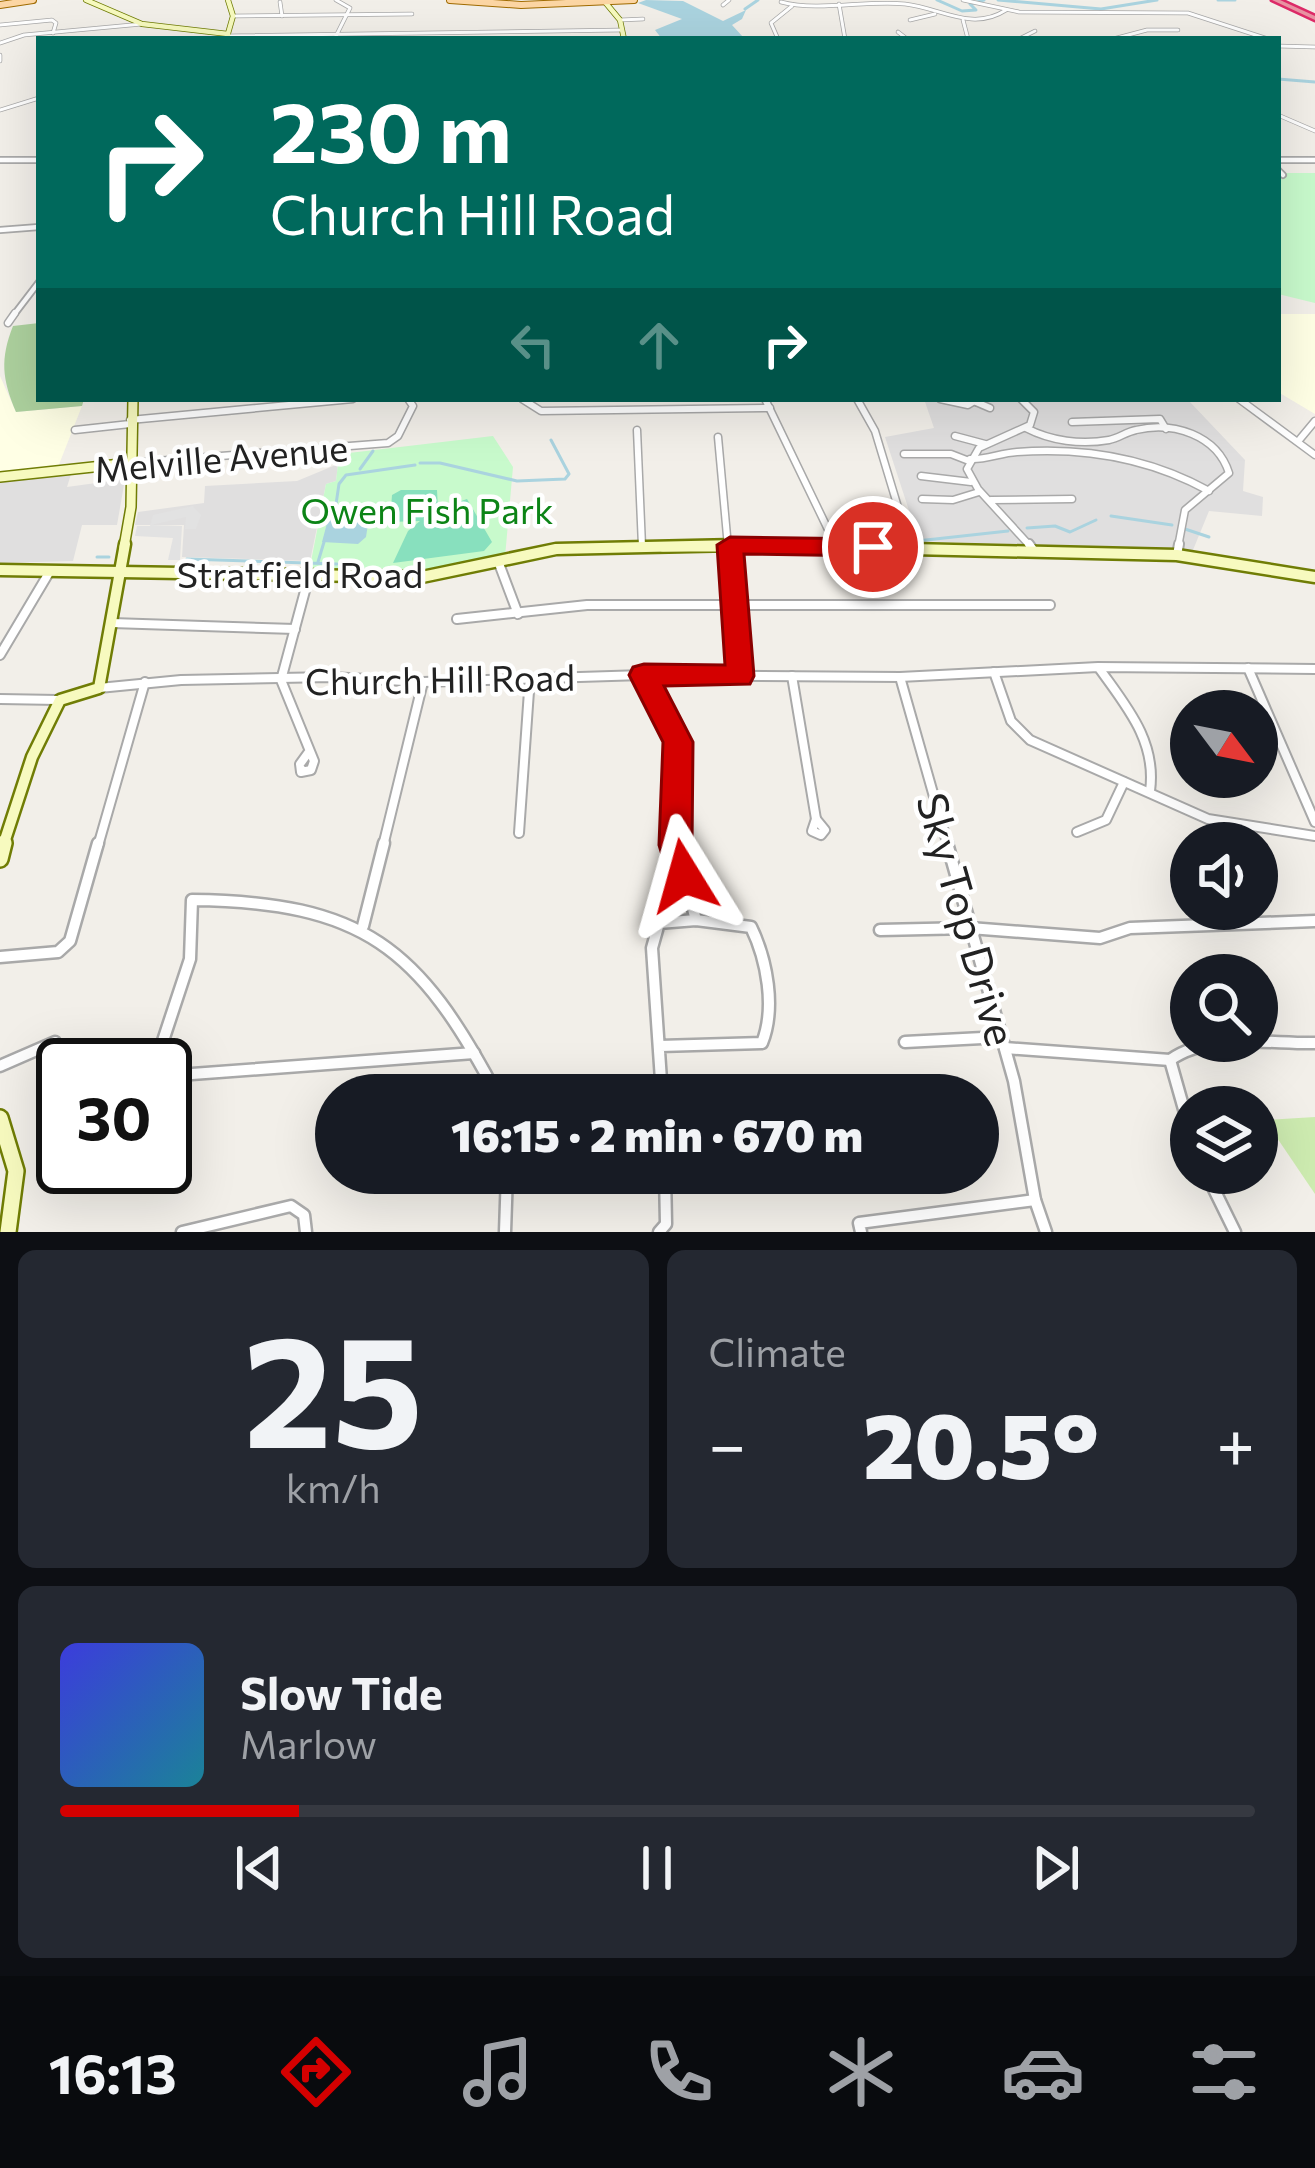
<!DOCTYPE html>
<html lang="en">
<head>
<meta charset="utf-8">
<style>
	body { margin:0; font-family:Commissioner,sans-serif; background:#242831; color:#f1f3f6; height:100vh; display:flex; flex-direction:column; font-size:45px; white-space:nowrap }
	* { box-sizing:border-box; margin:0 }
	p { font-size:39px; color:#9ea1a6 }
	.icon { flex:none; width:66px; height:66px; fill:none; stroke:currentColor; stroke-width:2; stroke-linecap:round; stroke-linejoin:round }
	.map { position:relative; height:1232px; overflow:hidden }
	.sheet { display:flex; flex-direction:column; gap:18px; padding:18px; background:#0d0f14; flex:1 }
	.sheet>* { flex:none }
	.banner { position:absolute; left:36px; top:36px; width:1245px; height:366px; border-radius:0px; box-shadow:0 12px 48px #0002; background:#00695c; color:#fff; overflow:hidden }
	.needle { width:78px; rotate:122deg }
	.tools { position:absolute; left:1170px; top:690px; display:grid; gap:24px }
	.tools a { display:grid; place-items:center; width:108px; height:108px; border-radius:50%; background:#171b24; box-shadow:0 12px 48px #0002; font-size:60px }
	.speed { position:absolute; left:36px; top:1038px; display:flex; gap:24px; font-size:60px; font-weight:700; text-align:center }
	.speed>* { display:grid; place-content:center; width:156px; height:156px; border-radius:50%; background:#171b24; box-shadow:0 12px 48px #0002; line-height:1 }
	.speed .limit { border:6px solid #111; border-radius:18px; background:#fff; color:#111 }
	.pin { position:absolute; display:grid; place-items:center; width:102px; height:102px; color:#fff; margin:-51px; border:6px solid #fff; border-radius:50%; box-shadow:0 3px 12px #0007 }
	.me { position:absolute; width:132px; margin:-66px; rotate:352deg; stroke-linejoin:round; filter:drop-shadow(0 0 9px #0008) }
	.turn { display:flex; align-items:center; gap:42px; height:252px; padding:0 36px; font-size:54px }
	.turn .icon { width:156px; height:156px; stroke-width:2.5 }
	.turn b { display:block; font-size:84px; line-height:102px }
	.lanes { display:flex; align-items:center; height:114px; padding:0 36px; background:#0003; justify-content:center; gap:60px; direction:ltr }
	.lanes .off { opacity:.35 }
	.big { font-size:90px; font-weight:800; line-height:1.1 }
	.sheet .widget { flex:1; display:flex; flex-direction:column; justify-content:center; gap:18px; min-width:0; padding:0 42px; border-radius:18px; background:#242831 }
	.sheet .dial { align-items:center; gap:0 }
	.dial b { font-size:156px; line-height:1 }
	.song { display:flex; align-items:center; gap:36px }
	.cover { width:144px; height:144px; border-radius:18px; background:linear-gradient(135deg,hsl(240 70% 55%),hsl(190 70% 35%)) }
	.played { height:12px; border-radius:6px; background:linear-gradient(90deg,#d40000 20%,#363941 20%) }
	.keys { display:flex; justify-content:space-around; direction:ltr }
	.heat { display:flex; justify-content:space-between; align-items:center; font-size:66px; direction:ltr }
	.sheet .tiles { flex:1; display:grid; gap:18px; grid-template-columns:1fr 1fr }
	.widget:last-child { grid-column:span 2 }
	.trip { position:absolute; left:315px; top:1074px; width:684px; height:120px; border-radius:60px; background:#171b24; box-shadow:0 12px 48px #0002; font-weight:800; line-height:120px; text-align:center }
	.tab-bar { display:flex; height:192px; justify-content:space-around; align-items:center; background:#090b0e; color:#9ea1a6 }
	.tab-bar .icon { width:84px; height:84px }
	.tab-bar .on { color:#d40000 }
	.tab-bar b { font-size:54px; color:#f1f3f6 }
	.map>svg:first-child { display:block }
	.residential { fill:#e0dfdf }
	.education { fill:#ffffe5 }
	.grass { fill:#cdebb0 }
	.forest { fill:#add19e }
	.park { fill:#c8facc }
	.pitch { fill:#88e0be }
	.parking { fill:#e2e2e2 }
	.water { fill:#aad3df }
	.lines { fill:none; stroke-linecap:round; stroke-linejoin:round }
	.stream { stroke:#aad3df; stroke-width:3 }
	.street-far4-casing { stroke:#a9a9a9; stroke-width:4.5 }
	.street-far3-casing { stroke:#a9a9a9; stroke-width:8 }
	.street-far2-casing { stroke:#a9a9a9; stroke-width:9 }
	.street-far1-casing { stroke:#a9a9a9; stroke-width:12 }
	.street-casing { stroke:#a9a9a9; stroke-width:15 }
	.secondary-far3-casing { stroke:#707d05; stroke-width:6 }
	.secondary-far2-casing { stroke:#707d05; stroke-width:12 }
	.secondary-far1-casing { stroke:#707d05; stroke-width:15 }
	.secondary-casing { stroke:#707d05; stroke-width:20 }
	.primary-casing { stroke:#a06b00; stroke-width:8 }
	.highway-casing { stroke:#dc2a67; stroke-width:5 }
	.street-far4 { stroke:#fff; stroke-width:3 }
	.street-far3 { stroke:#fff; stroke-width:4.5 }
	.street-far2 { stroke:#fff; stroke-width:6 }
	.street-far1 { stroke:#fff; stroke-width:8 }
	.street { stroke:#fff; stroke-width:10 }
	.secondary-far3 { stroke:#f7fabf; stroke-width:4.5 }
	.secondary-far2 { stroke:#f7fabf; stroke-width:9 }
	.secondary-far1 { stroke:#f7fabf; stroke-width:10 }
	.secondary { stroke:#f7fabf; stroke-width:15 }
	.primary { stroke:#fcd6a4; stroke-width:6 }
	.highway { fill:#e892a2; fill-rule:evenodd }
	.route { fill:#d40000; stroke:#8a0000; stroke-width:3 }
	.labels { text-anchor:middle; dominant-baseline:central; stroke-width:9; stroke-linejoin:round; paint-order:stroke }
	.street-label { font-size:36px; fill:#222; stroke:#fff }
	.park-label { font-size:36px; fill:#0c8416; stroke:#fff }
	.near-street-label { font-size:42px; fill:#222; stroke:#fff }
</style>
</head>
<body>
<div class="map">
<svg width="1315" height="1232" viewBox="0 0 1315 1232">
	<rect width="100%" height="100%" fill="#f2efe9"/>
	<g class="residential">
		<polygon points="924,399 1190,402 1245,460 1243,491 1263,497 1262,516 1209,511 1193,550 919,541 885,437 934,428"/>
		<polygon points="338,464 336,481 326,484 310,561 182,557 184,525 135,525 138,512 204,503 205,486 297,481"/>
		<polygon points="71,474 67,487 125,479 117,525 82,525 73,561 0,563 0,482"/>
	</g>
	<g class="education">
		<polygon points="1278,314 1315,314 1315,414 1278,392"/>
		<polygon points="0,376 16,412 82,406 58,467 0,471"/>
	</g>
	<polygon class="grass" points="1315,1117 1315,1194 1265,1120"/>
	<path class="forest" d="M39,323V399H84L82,406L16,412C2,379 0,359 13,326Z"/>
	<g class="park">
		<polygon points="1284,173 1315,173 1315,303 1278,294 1278,176"/>
		<polygon points="493,436 513,467 505,557 433,573 309,572 326,484 336,481 338,464 349,453"/>
	</g>
	<polygon class="pitch" points="401,490 437,490 438,509 467,499 492,542 484,551 393,563 408,531 420,521 390,522 392,495"/>
	<polygon class="parking" points="193,506 201,515 196,529 185,529 186,517 151,525 182,526 180,560 168,560 173,538 135,536 137,526 150,526 153,515"/>
	<g class="water">
		<polygon points="646,0 683,1 723,21 746,10 742,19 732,25 743,37 662,39 655,30 682,19 638,3"/>
		<polygon points="356,509 370,511 366,537 358,544 322,542 330,512"/>
	</g>
	<g class="lines">
		<g class="stream">
			<polyline points="937,0 962,11 976,10 970,4 984,0"/>
			<polyline points="998,0 1101,9 1157,0"/>
			<polyline points="1218,0 1235,0"/>
			<polyline points="745,9 758,0"/>
			<polyline points="1278,79 1315,82"/>
			<polyline points="420,463 440,463 517,481 565,479 569,474 551,440"/>
			<polyline points="360,469 373,451"/>
			<polyline points="335,511 339,484 346,475 415,465"/>
			<polyline points="1111,516 1172,525"/>
			<polyline points="1027,528 1055,526 1070,532 1096,520"/>
			<polyline points="1185,529 1209,537"/>
			<polyline points="917,541 1008,531"/>
			<polyline points="97,557 109,557"/>
			<polyline points="187,559 337,564"/>
			<polyline points="318,562 324,542"/>
		</g>
		<defs>
			<g id="street-far4">
				<polyline points="963,0 1019,12 1188,13 1268,39"/>
				<polyline points="280,2 282,16"/>
				<path d="M781,2C819,12 865,0 905,4C941,8 972,32 1006,10"/>
				<polyline points="839,4 845,39"/>
				<polyline points="723,5 729,0"/>
				<polyline points="233,16 412,14"/>
				<polyline points="620,20 643,19"/>
				<polyline points="910,20 935,14"/>
				<polyline points="963,20 968,39"/>
				<polyline points="0,25 52,20 56,23 53,33"/>
				<polyline points="898,32 907,39"/>
				<polyline points="227,36 622,30"/>
				<polyline points="335,38 350,8 336,0"/>
				<polyline points="778,39 771,23 792,6"/>
				<polyline points="1019,39 1035,31"/>
				<polyline points="1113,39 1147,30 1178,30"/>
				<polyline points="0,43 24,35 142,24"/>
				<polyline points="1278,46 1315,47"/>
				<polyline points="0,55 0,61"/>
				<polyline points="0,110 39,98"/>
				<polyline points="1278,115 1315,131"/>
			</g>
			<g id="street-far3">
				<polyline points="0,160 39,160"/>
				<polyline points="1278,160 1315,160"/>
				<polyline points="1278,170 1283,175"/>
				<polyline points="0,230 39,227"/>
				<polyline points="13,316 39,282"/>
			</g>
			<g id="street-far2">
				<polyline points="8,323 15,313"/>
				<polyline points="522,399 541,411 770,408"/>
				<polyline points="765,399 836,546"/>
				<polyline points="857,399 875,431 910,547"/>
				<polyline points="940,399 968,405 978,399"/>
				<polyline points="1021,399 1034,412 1030,425 979,448 967,469 978,489 1031,547"/>
				<polyline points="1239,399 1315,455"/>
				<polyline points="976,402 990,408"/>
				<polyline points="130,420 353,399"/>
				<polyline points="1072,422 1160,419 1166,429"/>
				<path d="M1026,428C1051,441 1081,445 1109,440C1119,438 1126,432 1136,430C1173,421 1217,435 1229,473L1185,510L1178,547"/>
				<polyline points="75,430 130,424"/>
				<polyline points="637,430 642,546"/>
				<polyline points="955,436 985,444"/>
				<polyline points="718,437 728,547"/>
				<polyline points="1300,439 1315,421"/>
				<polyline points="904,454 951,454 969,461"/>
				<path d="M970,459C986,460 1000,453 1017,452C1085,447 1149,458 1209,491"/>
				<polyline points="130,463 388,443 398,436 413,406 408,399"/>
				<polyline points="921,476 971,482"/>
				<polyline points="922,499 953,500 979,492"/>
				<polyline points="991,500 1072,499"/>
			</g>
			<g id="street-far1">
				<polyline points="728,544 740,676"/>
				<polyline points="909,544 910,548"/>
				<polyline points="1029,544 1034,551"/>
				<polyline points="1177,555 1179,544"/>
				<polyline points="498,561 518,614"/>
				<polyline points="457,619 587,605 1050,605"/>
				<polyline points="112,623 295,629"/>
				<polyline points="0,655 50,571"/>
				<path d="M1099,668C1126,706 1157,741 1150,791"/>
				<polyline points="1248,668 1315,822"/>
				<polyline points="994,672 1011,721 1030,740 1208,819 1315,836"/>
				<polyline points="644,675 678,742 675,846"/>
				<polyline points="792,676 816,819"/>
				<polyline points="900,677 948,846"/>
				<polyline points="99,688 181,680 331,677 423,682 643,675 900,677 1098,667 1315,669"/>
				<polyline points="0,699 58,700"/>
				<polyline points="308,753 300,764 301,772 311,770 314,761 281,680 309,576"/>
				<polygon points="816,819 825,830 821,835 812,831"/>
				<polyline points="1077,832 1106,820 1124,782"/>
				<polyline points="519,833 530,677"/>
				<polyline points="98,846 145,682"/>
				<polyline points="383,846 423,682"/>
			</g>
			<g id="street">
				<polyline points="675,843 696,920"/>
				<polyline points="947,843 1014,1081 1035,1200 1046,1232"/>
				<polyline points="363,926 384,843"/>
				<polyline points="880,930 970,928 1100,938 1130,928 1315,921"/>
				<polyline points="0,957 58,952 70,941 98,843"/>
				<polyline points="905,1042 1002,1037"/>
				<path d="M660,1046L762,1043C776,1008 767,960 751,927L696,920L659,923L652,948L662,1095"/>
				<path d="M1005,1048L1170,1060C1210,1032 1269,1044 1315,1043"/>
				<polyline points="1170,1060 1191,1134"/>
				<path d="M155,1065L190,959L192,900C363,902 419,947 497,1095"/>
				<polyline points="0,1066 55,1042"/>
				<polyline points="165,1076 474,1053"/>
				<polyline points="1206,1173 1235,1232"/>
				<polyline points="182,1232 291,1206 304,1215 306,1232"/>
				<polyline points="505,1232 507,1173"/>
				<polyline points="659,1232 666,1224 665,1173"/>
				<polyline points="861,1232 859,1223 1035,1200"/>
			</g>
			<g id="secondary-far3">
				<polyline points="86,0 142,24 228,34"/>
				<polyline points="605,2 620,20 624,39"/>
				<polyline points="227,37 233,16 228,0"/>
			</g>
			<g id="secondary-far2">
				<polyline points="0,477 130,463"/>
				<polyline points="124,547 131,507 133,399"/>
				<polyline points="663,547 808,547"/>
			</g>
			<g id="secondary-far1">
				<polyline points="0,570 422,577 556,549 736,545 1177,555 1315,577"/>
				<polyline points="3,846 32,757 60,700 99,688 125,544"/>
			</g>
			<g id="secondary">
				<polyline points="0,859 4,843"/>
				<polyline points="0,1118 16,1171 8,1232"/>
			</g>
			<g id="primary">
				<polyline points="450,0 521,5 634,0"/>
				<polyline points="0,5 33,0"/>
			</g>
			<polygon id="highway" points="1272,0 1280,0 1315,16 1315,20"/>
		</defs>
		<use href="#street-far4" class="street-far4-casing"/>
		<use href="#street-far3" class="street-far3-casing"/>
		<use href="#street-far2" class="street-far2-casing"/>
		<use href="#street-far1" class="street-far1-casing"/>
		<use href="#street" class="street-casing"/>
		<use href="#secondary-far3" class="secondary-far3-casing"/>
		<use href="#secondary-far2" class="secondary-far2-casing"/>
		<use href="#secondary-far1" class="secondary-far1-casing"/>
		<use href="#secondary" class="secondary-casing"/>
		<use href="#primary" class="primary-casing"/>
		<use href="#highway" class="highway-casing"/>
		<use href="#street-far4" class="street-far4"/>
		<use href="#street-far3" class="street-far3"/>
		<use href="#street-far2" class="street-far2"/>
		<use href="#street-far1" class="street-far1"/>
		<use href="#street" class="street"/>
		<use href="#secondary-far3" class="secondary-far3"/>
		<use href="#secondary-far2" class="secondary-far2"/>
		<use href="#secondary-far1" class="secondary-far1"/>
		<use href="#secondary" class="secondary"/>
		<use href="#primary" class="primary"/>
		<use href="#highway" class="highway"/>
	</g>
	<polygon class="route" points="730,537 873,539 886,547 873,556 744,554 754,676 750,684 664,686 693,742 692,845 701,876 696,887 684,891 672,887 659,845 663,742 629,675 633,667 644,664 725,665 717,545"/>
	<g class="labels">
		<g class="street-label">
			<text transform="translate(221 457) rotate(-5)">Melville Avenue</text>
			<text x="300" y="573">Stratfield Road</text>
			<text transform="translate(440 678) rotate(-1)">Church Hill Road</text>
		</g>
		<g class="park-label">
			<text x="427" y="509">Owen Fish Park</text>
		</g>
		<g class="near-street-label">
			<text transform="translate(968 919) rotate(74)">Sky Top Drive</text>
		</g>
	</g>
</svg>
<div class="tools">
<a><svg class="needle" viewBox="-14 -14 28 28"><path d="M0-13l5 13h-10z" fill="#e53935"/><path d="M0 13l5-13h-10z" fill="#9ea1a6"/></svg></a>
<a><svg class="icon" aria-label="sound" viewBox="0 0 24 24"><path d="M4 9h4l5-4v14l-5-4H4zM17 9q2 3 0 6"/></svg></a>
<a><svg class="icon" aria-label="search" viewBox="0 0 24 24"><circle cx="10" cy="10" r="6"/><path d="M15 15l6 6"/></svg></a>
<a><svg class="icon" aria-label="layers" viewBox="0 0 24 24"><path d="M12 4l9 5-9 5-9-5zM3 14l9 5 9-5"/></svg></a>
</div>
<div class="speed"><div class="limit">30</div></div>
<div class="pin" style="left:873px;top:547px;background:#d93025"><svg class="icon" aria-label="arrive" viewBox="0 0 24 24"><path d="M6 21V4h12l-3 4 3 4H6"/></svg></div>
<svg class="me" style="left:684px;top:876px" viewBox="-20 -20 40 40"><path d="M0-17L14 15 0 8-14 15z" fill="#d40000" stroke="#fff" stroke-width="4"/></svg>
<div class="trip">16:15 · 2 min · 670 m</div>
<div class="banner">
<div class="turn"><svg class="icon" aria-label="right" viewBox="0 0 24 24"><path d="M7 20v-9h11M14 6l5 5-5 5"/></svg><div><b>230 m</b>Church Hill Road</div></div>
<div class="lanes"><svg class="icon off" aria-label="left" viewBox="0 0 24 24"><path d="M17 20v-9H6M10 6l-5 5 5 5"/></svg><svg class="icon off" aria-label="ahead" viewBox="0 0 24 24"><path d="M12 20V5M6 11l6-6 6 6"/></svg><svg class="icon" aria-label="right" viewBox="0 0 24 24"><path d="M7 20v-9h11M14 6l5 5-5 5"/></svg></div>
</div>
</div>
<section class="sheet">
<div class="tiles">
<div class="widget dial"><b>25</b><p>km/h</p></div>
<div class="widget"><p>Climate</p>
<div class="heat"><a>−</a><b class="big">20.5°</b><a>+</a></div>
</div>
<div class="widget">
<div class="song"><i class="cover"></i><div><b>Slow Tide</b><p>Marlow</p></div></div>
<div class="played"></div>
<div class="keys"><svg class="icon" aria-label="previous" viewBox="0 0 24 24"><path d="M18 5L8 12l10 7zM5 5v14"/></svg><svg class="icon" aria-label="pause" viewBox="0 0 24 24"><path d="M8 5v14M16 5v14"/></svg><svg class="icon" aria-label="next" viewBox="0 0 24 24"><path d="M6 5l10 7-10 7zM19 5v14"/></svg></div>
</div>
</div>
</section>
<nav class="tab-bar">
<b>16:13</b>
<svg class="icon on" aria-label="directions" viewBox="0 0 24 24"><path d="M12 3l9 9-9 9-9-9zM9 14v-3h6M13 9l2 2-2 2"/></svg>
<svg class="icon" aria-label="music" viewBox="0 0 24 24"><path d="M9 18V5l10-2v13"/><circle cx="6" cy="18" r="3"/><circle cx="16" cy="16" r="3"/></svg>
<svg class="icon" aria-label="phone" viewBox="0 0 24 24"><path d="M5 4h4l2 5-3 2q2 4 5 5l2-3 5 2v4C11 20 4 13 5 4z"/></svg>
<svg class="icon" aria-label="climate" viewBox="0 0 24 24"><path d="M12 3v18M4 7l16 10M4 17L20 7"/></svg>
<svg class="icon" aria-label="car" viewBox="0 0 24 24"><path d="M5 17H2v-5l4-1 3-4h7l3 4 3 1v5h-3M9 17h6M6 11h13"/><circle cx="7" cy="17" r="2"/><circle cx="17" cy="17" r="2"/></svg>
<svg class="icon" aria-label="filters" viewBox="0 0 24 24"><path d="M4 7h16M4 17h16"/><circle cx="9" cy="7" r="2"/><circle cx="15" cy="17" r="2"/></svg>
</nav>
</body>
</html>
